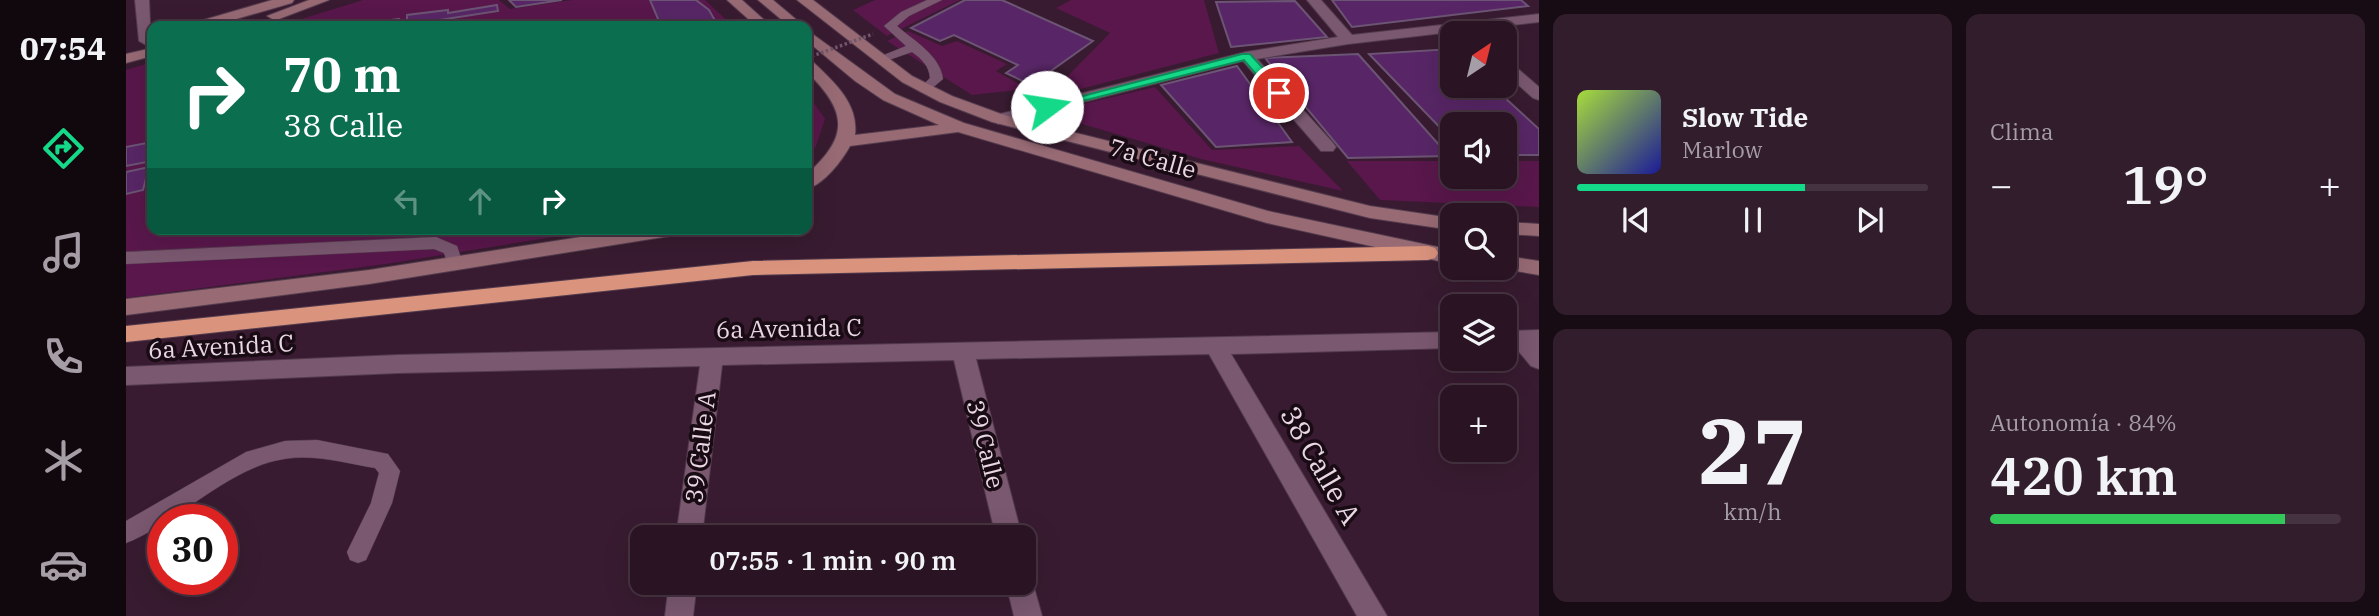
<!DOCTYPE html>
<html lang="es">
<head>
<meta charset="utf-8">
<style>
	body { margin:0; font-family:"IBM Plex Serif",serif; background:#321d2c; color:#f1f3f6; height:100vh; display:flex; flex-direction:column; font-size:26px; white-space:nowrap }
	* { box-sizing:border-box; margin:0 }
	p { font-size:23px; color:#a59ea6 }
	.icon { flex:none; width:38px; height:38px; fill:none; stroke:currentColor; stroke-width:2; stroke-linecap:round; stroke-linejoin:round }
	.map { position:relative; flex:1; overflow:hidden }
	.sheet { display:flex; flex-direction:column; gap:14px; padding:14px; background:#170b14; width:840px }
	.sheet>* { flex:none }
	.banner { position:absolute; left:21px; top:21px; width:665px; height:214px; border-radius:14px; box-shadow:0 7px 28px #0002,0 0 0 2px #463341; background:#0b6e4f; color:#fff; overflow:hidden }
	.needle { width:46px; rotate:35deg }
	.fabs { position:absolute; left:1314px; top:21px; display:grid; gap:14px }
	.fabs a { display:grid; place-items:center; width:77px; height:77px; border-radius:14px; background:#2a1424; box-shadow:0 7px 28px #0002,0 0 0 2px #463341; font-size:35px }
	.speed { position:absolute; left:21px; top:504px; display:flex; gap:14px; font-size:35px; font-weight:700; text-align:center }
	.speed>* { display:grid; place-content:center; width:91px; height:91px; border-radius:50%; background:#2a1424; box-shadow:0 7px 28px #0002,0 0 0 2px #463341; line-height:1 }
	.speed .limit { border:10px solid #d22; background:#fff; color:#111 }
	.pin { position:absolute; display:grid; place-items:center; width:60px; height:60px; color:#fff; margin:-30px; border:4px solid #fff; border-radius:50%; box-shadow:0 2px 7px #0007 }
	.me { position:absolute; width:77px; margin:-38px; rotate:76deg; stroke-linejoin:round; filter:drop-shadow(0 0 5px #0008) }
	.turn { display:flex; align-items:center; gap:24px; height:147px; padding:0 21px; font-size:32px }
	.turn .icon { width:91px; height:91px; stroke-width:2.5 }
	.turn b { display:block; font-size:49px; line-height:60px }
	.lanes { display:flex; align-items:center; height:66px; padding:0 21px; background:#0003; justify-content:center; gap:35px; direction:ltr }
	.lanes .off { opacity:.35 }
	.big { font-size:52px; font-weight:600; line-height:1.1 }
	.sheet .tile { flex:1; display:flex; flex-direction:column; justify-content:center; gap:10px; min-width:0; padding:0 24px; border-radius:14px; background:#321d2c }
	.sheet .dial { align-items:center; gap:0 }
	.dial b { font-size:91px; line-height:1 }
	.song { display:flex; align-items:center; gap:21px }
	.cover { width:84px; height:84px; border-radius:10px; background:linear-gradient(135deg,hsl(80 70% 55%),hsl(240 70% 35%)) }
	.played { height:7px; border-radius:4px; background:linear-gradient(90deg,#14d989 65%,#463341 65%) }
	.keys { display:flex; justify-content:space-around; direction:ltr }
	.heat { display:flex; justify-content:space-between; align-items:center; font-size:38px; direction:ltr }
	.charge { height:10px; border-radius:5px; background:linear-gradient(90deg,#34c759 84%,#463341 0) }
	.sheet .tiles { flex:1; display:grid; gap:14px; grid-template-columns:repeat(2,1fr) }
	.trip { position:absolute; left:504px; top:525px; width:406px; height:70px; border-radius:14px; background:#2a1424; box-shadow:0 7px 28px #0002,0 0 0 2px #463341; font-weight:600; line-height:70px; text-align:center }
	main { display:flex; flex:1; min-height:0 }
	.tabs { display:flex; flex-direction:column; width:126px; justify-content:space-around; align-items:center; background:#11080e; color:#a59ea6 }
	.tabs .icon { width:49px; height:49px }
	.tabs .selected { color:#14d989 }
	.tabs b { font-size:32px; color:#f1f3f6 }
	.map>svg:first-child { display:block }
	.green { fill:#59174b }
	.building { fill:#582666; stroke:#6c5474; stroke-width:2 }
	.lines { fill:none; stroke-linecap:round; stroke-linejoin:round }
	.lane-casing { stroke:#533b4d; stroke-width:1 }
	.street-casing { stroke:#533b4d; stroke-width:2 }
	.secondary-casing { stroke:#533b4d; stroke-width:2 }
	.highway-casing { stroke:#533b4d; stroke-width:2 }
	.lane { fill:#7a5870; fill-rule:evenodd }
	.street { fill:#7a5870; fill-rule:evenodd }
	.secondary { fill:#976a74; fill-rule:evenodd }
	.highway { fill:#da937d; fill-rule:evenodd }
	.path-bridge { stroke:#715669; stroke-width:3.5; stroke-dasharray:2.5 2.5; stroke-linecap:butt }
	.route { fill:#14d989; stroke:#0d8d59; stroke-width:2 }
	.labels { text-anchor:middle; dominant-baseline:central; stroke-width:7; stroke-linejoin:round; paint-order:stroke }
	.street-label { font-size:24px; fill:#ead6e4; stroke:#180b14 }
	.near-street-label { font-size:28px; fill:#ead6e4; stroke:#180b14 }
</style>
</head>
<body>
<main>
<nav class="tabs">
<b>07:54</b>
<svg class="icon selected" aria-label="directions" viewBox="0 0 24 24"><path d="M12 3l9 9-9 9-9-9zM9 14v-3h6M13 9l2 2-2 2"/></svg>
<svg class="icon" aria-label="music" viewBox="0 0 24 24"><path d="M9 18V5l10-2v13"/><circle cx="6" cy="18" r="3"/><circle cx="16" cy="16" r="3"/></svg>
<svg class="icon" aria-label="phone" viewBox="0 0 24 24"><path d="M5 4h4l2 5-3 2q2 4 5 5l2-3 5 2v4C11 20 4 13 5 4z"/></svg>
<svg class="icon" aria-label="climate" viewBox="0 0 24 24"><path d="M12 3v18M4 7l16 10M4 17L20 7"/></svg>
<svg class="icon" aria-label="car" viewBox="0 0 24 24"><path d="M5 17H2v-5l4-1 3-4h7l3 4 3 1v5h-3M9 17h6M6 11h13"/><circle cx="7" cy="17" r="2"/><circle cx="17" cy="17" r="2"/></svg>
</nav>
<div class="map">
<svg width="1413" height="616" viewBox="0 0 1413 616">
	<rect width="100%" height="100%" fill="#381b30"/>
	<g class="green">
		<polygon points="237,0 373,0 384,9 446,0 579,0 607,26 153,26"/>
		<polygon points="749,0 834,0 761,36 727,10"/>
		<polygon points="945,0 1078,0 1093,53 920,98 984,33 930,8"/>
		<polygon points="782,31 816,46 831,41 881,64 870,71 902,89 846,95 761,41"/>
		<polygon points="26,62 26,229 476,229 260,264 0,298 0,70"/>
		<polygon points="1029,87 1086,150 1173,146 1217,191 1075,159 919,113"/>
		<polygon points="681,93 699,119 690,146 681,160"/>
		<polygon points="1221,161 1326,161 1326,177 1379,177 1379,161 1413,161 1413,207 1254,200"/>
	</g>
	<g class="building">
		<polygon points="383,0 436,0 390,7"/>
		<polygon points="524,0 570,0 583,10 592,26 535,26"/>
		<polygon points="839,0 876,0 967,41 905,85 880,73 892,65 828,35 814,41 785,28"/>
		<polygon points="1206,0 1395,0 1402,6 1226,27"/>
		<polygon points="1169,1 1201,37 1105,47 1090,2"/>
		<polygon points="371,5 372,11 281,25 281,15 322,10 322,13"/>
		<polygon points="273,19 274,26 222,26"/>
		<polygon points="1326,49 1326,86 1366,86 1413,129 1413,155 1379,155 1379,124 1326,124 1326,140 1243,54"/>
		<polygon points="1232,54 1323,156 1222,158 1139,58"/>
		<polygon points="1111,66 1166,142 1090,147 1035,85"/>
		<polygon points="26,142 21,162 0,166 0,147"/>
		<polygon points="23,167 17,190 0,194 0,172"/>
	</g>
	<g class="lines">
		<defs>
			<g id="lane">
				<path d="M801,0H816L783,16L771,26C788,41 814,55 817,79L799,94L792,90L804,78C803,66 796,59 786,52L754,63L748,59L780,46L758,26L775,12Z"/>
				<polygon points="310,237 331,246 337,264 335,268 323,268 318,253 308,249 0,264 0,252"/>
				<path d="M191,440L262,454L274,471L266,503L240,560L232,563L224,560L221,552L245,503L253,473L249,468C219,463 189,454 158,459C103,467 50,524 0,543V521L120,452L159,441Z"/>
			</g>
			<g id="street">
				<polygon points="9,0 23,0 25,44 20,45 13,41"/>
				<polygon points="1181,0 1195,0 1226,35 1413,14 1413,22 1222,44 1131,59 1207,143 1210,147 1207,151 1195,151 1117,61 872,124 864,119 866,116 1120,52 1212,37"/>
				<polygon points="1379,60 1384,62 1413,87 1413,100 1407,98 1379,73"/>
				<polygon points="1413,330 1413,369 1405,366 1389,347 1379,347 1379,331"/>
				<polygon points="1326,332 1326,348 1105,354 1261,616 1231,616 1083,354 850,359 896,537 870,537 828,360 596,365 576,537 550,537 574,366 272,373 0,385 0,367 272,355"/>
				<polygon points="898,571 904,573 916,616 888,616 880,583 898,583"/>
				<polygon points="543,583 571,583 567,616 539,616"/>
			</g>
			<g id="secondary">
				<polygon points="146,0 168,0 166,3 86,26 65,26 67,23"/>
				<polygon points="183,0 203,0 153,19 148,20 141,16"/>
				<polygon points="601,0 616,0 645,26 630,26"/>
				<polygon points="632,0 647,0 678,26 663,26"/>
				<polygon points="671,0 687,0 786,76 826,96 878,115 1244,206 1326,218 1326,230 1244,218 866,122 814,102 776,82"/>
				<path d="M681,30L769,94L838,123L1142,211L1326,250V264L1141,223L832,132L724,146C716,161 698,184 681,189V174C724,136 721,111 681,72V60L686,61C707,81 733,103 729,135L813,125L757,100L729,81L681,41Z"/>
				<polygon points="26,48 26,56 0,63 0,54"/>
				<polygon points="1379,222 1413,224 1413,236 1379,234"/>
				<polygon points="506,229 559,229 557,234 550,235 243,284 0,315 0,299 243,270"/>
				<polygon points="1379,256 1413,261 1413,275 1372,268 1379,268"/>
			</g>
			<polygon id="highway" points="1302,246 1309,248 1312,253 1309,258 1302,260 627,275 0,342 0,326 627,261"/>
		</defs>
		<use href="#lane" class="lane-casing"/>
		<use href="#street" class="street-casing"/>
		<use href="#secondary" class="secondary-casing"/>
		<use href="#highway" class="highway-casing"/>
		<use href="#lane" class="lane"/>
		<use href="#street" class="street"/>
		<use href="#secondary" class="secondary"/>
		<use href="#highway" class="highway"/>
		<polyline class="path-bridge" points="681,58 747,34"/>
	</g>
	<polygon class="route" points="1116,54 1124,54 1157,90 1157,95 1148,95 1118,60 921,110 915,107"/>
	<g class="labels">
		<g class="street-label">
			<text transform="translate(1027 158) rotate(16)">7a Calle</text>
			<text transform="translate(663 328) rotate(-1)">6a Avenida C</text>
			<text transform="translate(95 346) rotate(-3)">6a Avenida C</text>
			<text transform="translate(860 444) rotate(76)">39 Calle</text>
			<text transform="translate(574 447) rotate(-83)">39 Calle A</text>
		</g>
		<g class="near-street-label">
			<text transform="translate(1195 465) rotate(60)">38 Calle A</text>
		</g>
	</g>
</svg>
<div class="fabs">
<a><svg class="needle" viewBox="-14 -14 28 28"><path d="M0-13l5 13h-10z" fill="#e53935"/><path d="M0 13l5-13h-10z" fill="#a59ea6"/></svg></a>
<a><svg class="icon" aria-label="sound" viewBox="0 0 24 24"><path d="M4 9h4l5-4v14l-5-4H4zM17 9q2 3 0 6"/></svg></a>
<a><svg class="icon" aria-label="search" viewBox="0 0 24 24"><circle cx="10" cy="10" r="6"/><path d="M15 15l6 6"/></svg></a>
<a><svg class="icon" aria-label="layers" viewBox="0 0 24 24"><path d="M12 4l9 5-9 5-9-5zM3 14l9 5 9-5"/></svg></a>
<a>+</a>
</div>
<div class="speed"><div class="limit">30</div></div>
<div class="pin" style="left:1153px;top:93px;background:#d93025"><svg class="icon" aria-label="arrive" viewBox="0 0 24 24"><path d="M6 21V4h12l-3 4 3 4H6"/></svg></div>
<svg class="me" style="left:921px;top:107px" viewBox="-20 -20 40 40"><circle r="19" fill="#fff"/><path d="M0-13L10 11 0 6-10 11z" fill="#14d989"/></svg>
<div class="trip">07:55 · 1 min · 90 m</div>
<div class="banner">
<div class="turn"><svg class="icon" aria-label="right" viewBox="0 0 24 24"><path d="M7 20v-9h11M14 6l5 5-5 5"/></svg><div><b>70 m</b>38 Calle</div></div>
<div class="lanes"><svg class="icon off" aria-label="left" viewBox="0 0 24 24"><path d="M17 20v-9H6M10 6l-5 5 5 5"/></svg><svg class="icon off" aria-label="ahead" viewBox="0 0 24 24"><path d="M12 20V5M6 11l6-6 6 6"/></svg><svg class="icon" aria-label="right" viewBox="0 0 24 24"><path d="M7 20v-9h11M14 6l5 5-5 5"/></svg></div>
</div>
</div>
<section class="sheet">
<div class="tiles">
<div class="tile">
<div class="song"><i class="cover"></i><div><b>Slow Tide</b><p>Marlow</p></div></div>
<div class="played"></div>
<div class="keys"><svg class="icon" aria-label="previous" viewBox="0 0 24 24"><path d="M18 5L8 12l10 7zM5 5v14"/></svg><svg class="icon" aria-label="pause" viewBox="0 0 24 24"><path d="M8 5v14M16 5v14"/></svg><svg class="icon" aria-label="next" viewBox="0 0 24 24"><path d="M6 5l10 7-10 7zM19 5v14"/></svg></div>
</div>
<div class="tile"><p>Clima</p>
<div class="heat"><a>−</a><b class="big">19°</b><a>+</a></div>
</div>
<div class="tile dial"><b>27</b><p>km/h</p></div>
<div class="tile"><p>Autonomía · 84%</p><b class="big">420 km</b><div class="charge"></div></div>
</div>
</section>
</main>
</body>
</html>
